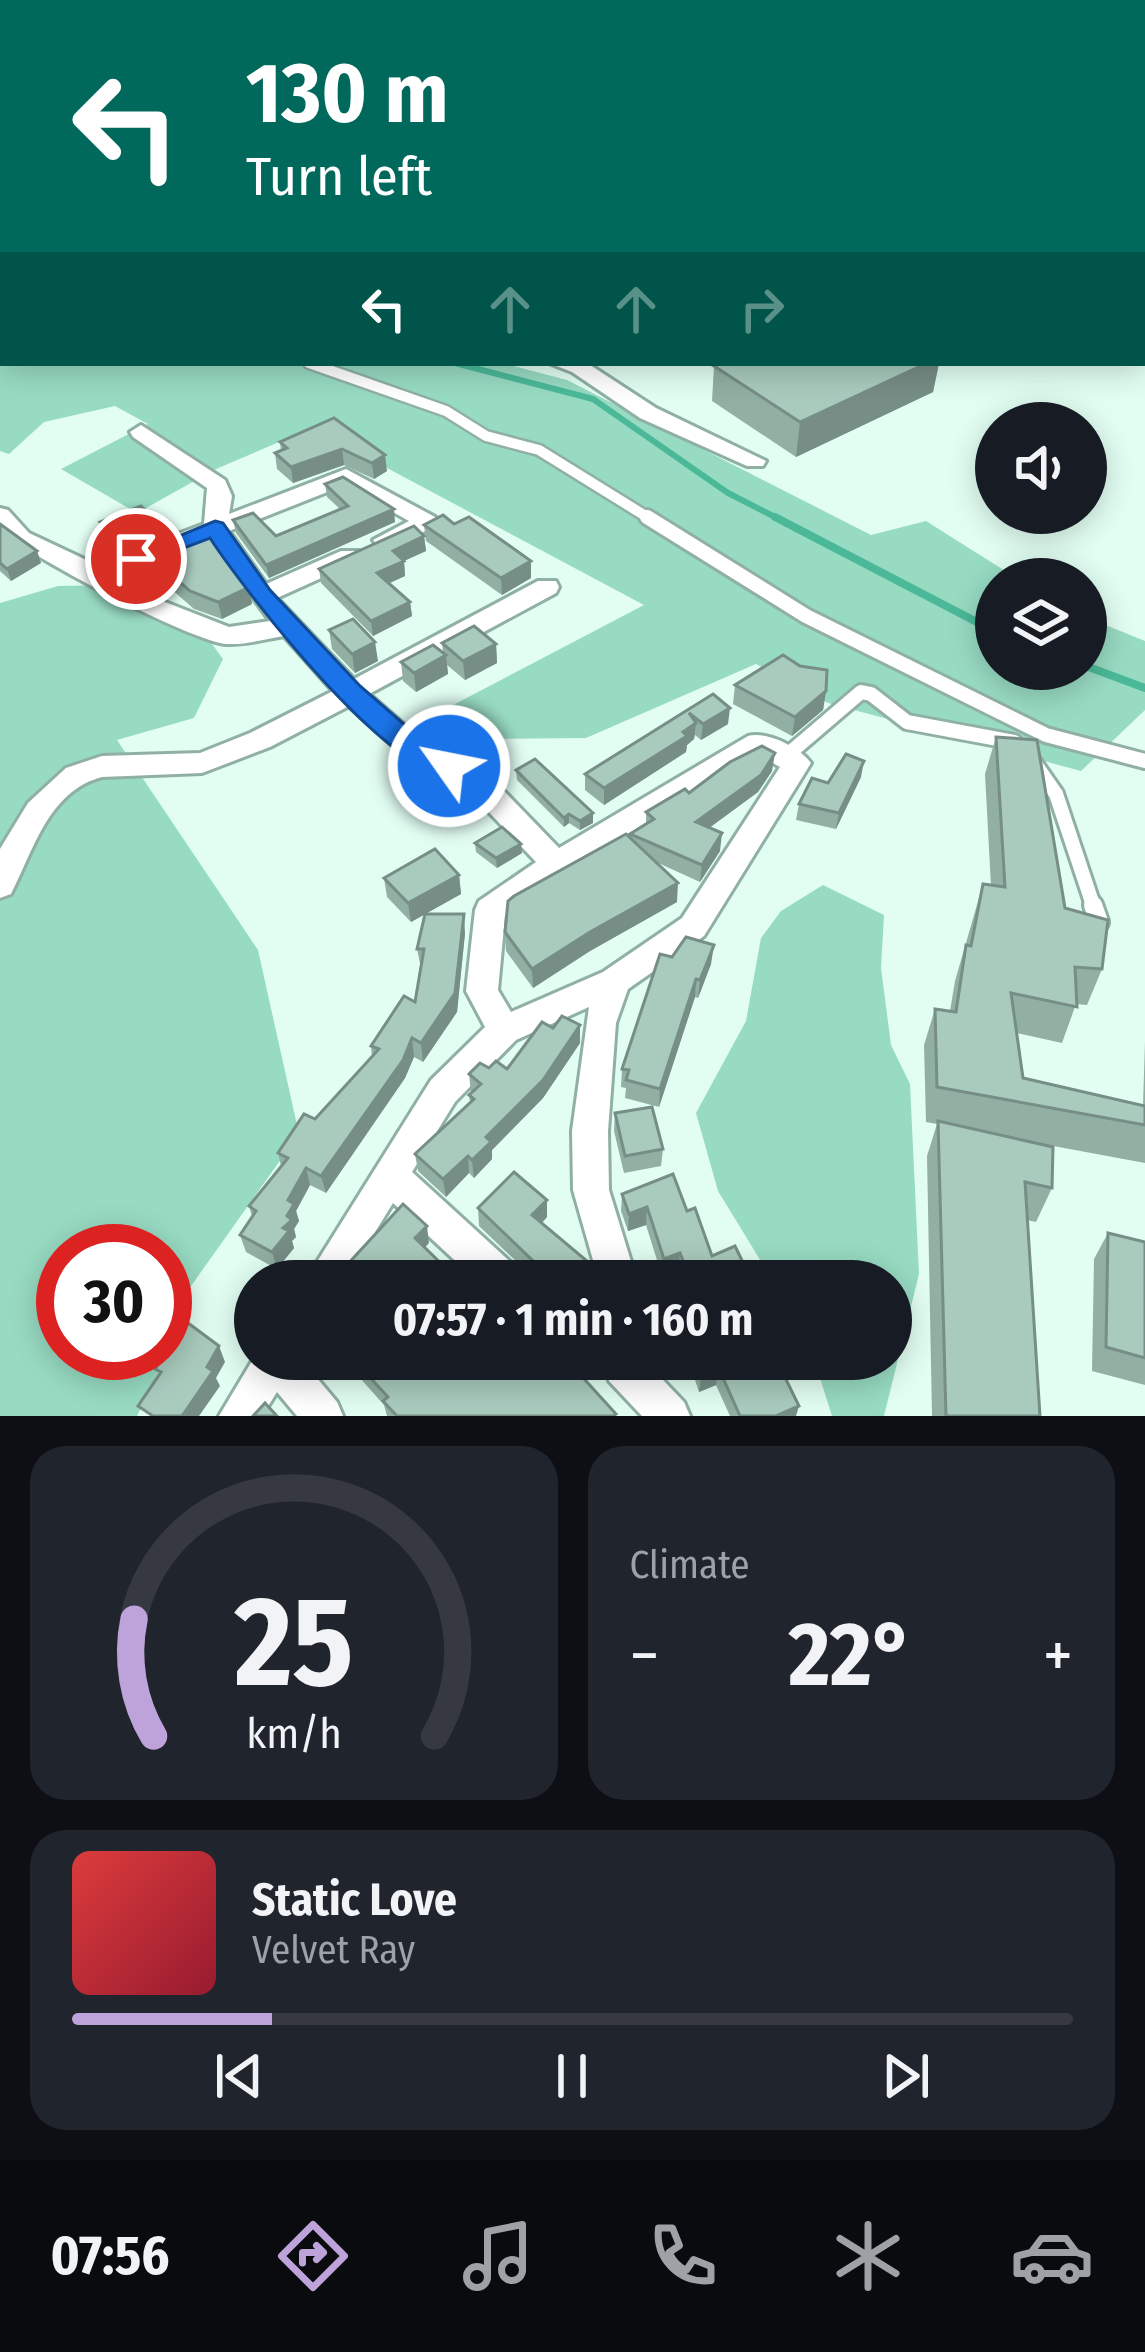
<!DOCTYPE html>
<html lang="en">
<head>
<meta charset="utf-8">
<style>
	body { margin:0; font-family:"Fira Sans Condensed",sans-serif; background:#20242c; color:#f1f3f6; height:100vh; display:flex; flex-direction:column; font-size:45px; white-space:nowrap }
	* { box-sizing:border-box; margin:0 }
	p { font-size:39px; color:#9ea1a6 }
	.icon { flex:none; width:66px; height:66px; fill:none; stroke:currentColor; stroke-width:2; stroke-linecap:round; stroke-linejoin:round }
	.map { position:relative; height:1416px; overflow:hidden }
	.panel { display:flex; flex-direction:column; gap:30px; padding:30px; background:#0d0f14; flex:1 }
	.panel>* { flex:none }
	.guide { position:absolute; left:0px; top:0px; width:1146px; height:366px; box-shadow:0 6px 30px #0003; background:#00695c; color:#fff; overflow:hidden }
	.fabs { position:absolute; left:975px; top:402px; display:grid; gap:24px }
	.fabs a { display:grid; place-items:center; width:132px; height:132px; border-radius:50%; background:#171b24; box-shadow:0 6px 30px #0003; font-size:60px }
	.speed { position:absolute; left:36px; top:1224px; display:flex; gap:24px; font-size:60px; font-weight:700; text-align:center }
	.speed>* { display:grid; place-content:center; width:156px; height:156px; border-radius:50%; background:#171b24; box-shadow:0 6px 30px #0003; line-height:1 }
	.speed .limit { border:18px solid #d22; background:#fff; color:#111 }
	.pin { position:absolute; display:grid; place-items:center; width:102px; height:102px; color:#fff; margin:-51px; border:6px solid #fff; border-radius:50%; box-shadow:0 3px 12px #0007 }
	.me { position:absolute; width:132px; margin:-66px; rotate:303deg; stroke-linejoin:round; filter:drop-shadow(0 0 9px #0008) }
	.turn { display:flex; align-items:center; gap:42px; height:252px; padding:0 48px; font-size:54px }
	.turn .icon { width:156px; height:156px; stroke-width:2.5 }
	.turn b { display:block; font-size:84px; line-height:102px }
	.lanes { display:flex; align-items:center; height:114px; padding:0 48px; background:#0003; justify-content:center; gap:60px; direction:ltr }
	.lanes .off { opacity:.35 }
	.big { font-size:90px; font-weight:700; line-height:1.1 }
	.panel .card { flex:1; display:flex; flex-direction:column; justify-content:center; gap:18px; min-width:0; padding:0 42px; border-radius:36px; background:#20242c }
	.panel .dial { align-items:center; gap:0 }
	.dial svg { height:312px; overflow:visible; fill:none; stroke:#363941; stroke-width:7; stroke-linecap:round; text-anchor:middle }
	.dial text { fill:#f1f3f6; stroke:none }
	.song { display:flex; align-items:center; gap:36px }
	.cover { width:144px; height:144px; border-radius:18px; background:linear-gradient(135deg,hsl(0 70% 55%),hsl(350 70% 35%)) }
	.played { height:12px; border-radius:6px; background:linear-gradient(90deg,#bea3da 20%,#363941 20%) }
	.keys { display:flex; justify-content:space-around; direction:ltr }
	.heat { display:flex; justify-content:space-between; align-items:center; font-size:66px; direction:ltr }
	.panel .tiles { flex:1; display:grid; gap:30px; grid-template-columns:1fr 1fr }
	.card:last-child { grid-column:span 2 }
	.trip { position:absolute; left:234px; top:1260px; width:678px; height:120px; border-radius:60px; background:#171b24; box-shadow:0 6px 30px #0003; font-weight:700; line-height:120px; text-align:center }
	.tabs { display:flex; height:192px; justify-content:space-around; align-items:center; background:#090b0e; color:#9ea1a6 }
	.tabs .icon { width:84px; height:84px }
	.tabs .on { color:#bea3da }
	.tabs b { font-size:54px; color:#f1f3f6 }
	.map>svg:first-child { display:block }
	.green { fill:#98dbc3; fill-rule:evenodd }
	.lines { fill:none; stroke-linecap:round; stroke-linejoin:round }
	.stream-far1 { stroke:#4bb998; stroke-width:6 }
	.stream { stroke:#4bb998; stroke-width:8 }
	.lane-far2-casing { stroke:#90b0a4; stroke-width:15 }
	.lane-far1-casing { stroke:#90b0a4; stroke-width:20 }
	.lane-casing { stroke:#90b0a4; stroke-width:24 }
	.street-casing { stroke:#90b0a4; stroke-width:6 }
	.secondary-casing { stroke:#90b0a4; stroke-width:6 }
	.lane-far2 { stroke:#fff; stroke-width:10 }
	.lane-far1 { stroke:#fff; stroke-width:14 }
	.lane { stroke:#fff; stroke-width:18 }
	.street { fill:#fff; fill-rule:evenodd }
	.secondary { fill:#fff; fill-rule:evenodd }
	.wall { fill:#91afa3 }
	.shaded-wall { fill:#768e85 }
	.building { fill:#a9cbbe; stroke:#768e85; stroke-width:3 }
	.route { fill:#1a73e8; stroke:#114b97; stroke-width:3 }
</style>
</head>
<body>
<div class="map">
<svg width="1145" height="1416" viewBox="0 0 1145 1416">
	<rect width="100%" height="100%" fill="#e2fef3"/>
	<g class="green">
		<polygon points="0,0 221,3 3,3 3,363 502,363 567,380 871,535 926,521 1018,579 996,579 996,669 1086,669 1086,617 1145,641 1145,710 1081,771 828,703 756,664 586,738 485,739 436,714 644,605 312,428 216,469 137,513 61,469 148,424 115,406 44,422 9,454 0,451"/>
		<path d="M116,585L196,622L223,659L194,718L117,740L258,950L299,1134L169,1317L181,1327L137,1416H0V603L58,586ZM63,1251H165V1353H63Z"/>
		<polygon points="823,885 884,915 881,968 891,1045 910,1084 919,1274 884,1416 832,1416 814,1359 891,1359 891,1281 773,1281 718,1191 696,1113 746,1021 761,938 781,911"/>
	</g>
	<g class="lines">
		<polyline class="stream-far1" points="455,363 593,399 728,493 781,520"/>
		<g class="stream">
			<polyline points="775,517 996,632"/>
			<polyline points="1086,666 1145,688"/>
		</g>
		<defs>
			<polyline id="lane-far2" points="309,363 446,411 486,436 539,450 652,520"/>
			<g id="lane-far1">
				<polyline points="647,517 806,616 1046,735 1145,761"/>
				<polyline points="785,757 861,692 871,694 907,722 1014,742"/>
				<polyline points="1033,761 1056,794 1094,908"/>
			</g>
			<polyline id="lane" points="1093,905 1099,922"/>
			<g id="street">
				<polygon points="1025,0 1044,0 1047,3 1028,3"/>
				<rect x="1143" y="35" width="2" height="9"/>
				<rect x="1143" y="169" width="2" height="11"/>
				<rect x="1143" y="211" width="2" height="11"/>
				<polygon points="549,363 587,363 656,408 766,461 763,466 747,466 640,418 572,372"/>
				<path d="M141,425L225,480L232,496L229,514L346,469L435,517L439,522L435,527L393,545H377L373,540L409,521L345,485L229,531L266,584L341,551H359L362,556L359,561L277,598L354,679L538,581H556L559,587L556,593L369,694L422,740L459,759L504,791L559,848L748,736C768,731 800,748 811,763L704,936L628,989L616,1023L608,1131L609,1190L637,1281H599L573,1190L572,1131L589,1007L516,1040L455,1102L412,1172L517,1268L523,1281H477L393,1203L345,1281H305L431,1080L485,1027L466,991L475,910L479,901L536,862L484,807L439,773L402,754L349,706L270,747L202,773L102,777C48,791 33,852 11,894L0,898V849L28,803L66,768L102,756L200,753L250,733L333,691L284,636C266,639 245,645 227,644C195,643 21,553 0,529V508L8,510L29,533L97,565L204,524L207,488L133,437L130,432ZM210,538L270,621L229,627L142,593L115,575ZM759,755L780,767L682,918L603,972L511,1012L498,990L505,916L567,872Z"/>
				<polygon points="255,1356 301,1359 337,1402 343,1416 297,1416 277,1392 262,1416 219,1416"/>
				<polygon points="603,1359 643,1359 684,1402 690,1416 642,1416 609,1381"/>
			</g>
			<g id="secondary">
				<polygon points="230,0 259,0 261,3 232,3"/>
				<polygon points="1143,294 1145,295 1145,311 1143,310"/>
			</g>
		</defs>
		<use href="#lane-far2" class="lane-far2-casing"/>
		<use href="#lane-far1" class="lane-far1-casing"/>
		<use href="#lane" class="lane-casing"/>
		<use href="#street" class="street-casing"/>
		<use href="#secondary" class="secondary-casing"/>
		<use href="#lane-far2" class="lane-far2"/>
		<use href="#lane-far1" class="lane-far1"/>
		<use href="#lane" class="lane"/>
		<use href="#street" class="street"/>
		<use href="#secondary" class="secondary"/>
	</g>
	<g class="wall">
		<polygon points="419,0 604,0 597,3 419,3"/>
		<polygon points="650,0 713,0 705,3 661,3"/>
		<polygon points="819,0 964,0 959,3 819,3"/>
		<polygon points="722,363 939,363 933,392 796,457 712,401 714,366"/>
		<polygon points="334,418 387,471 374,479 344,465 293,483 277,469 275,453 281,450 280,442"/>
		<polygon points="325,484 395,522 269,578 236,533 233,520 276,536 340,509 327,497"/>
		<polygon points="153,518 157,537 116,553 105,541 100,522"/>
		<polygon points="0,524 37,551 41,563 11,581 0,571"/>
		<polygon points="454,524 531,561 531,578 502,595 426,541 424,525"/>
		<polygon points="205,526 249,587 252,604 222,619 194,609 160,579 141,587 126,576 121,559"/>
		<polygon points="424,536 426,551 404,561 405,576 389,583 410,602 412,616 373,636 321,583 319,569"/>
		<polygon points="329,630 378,661 355,673 332,649"/>
		<polygon points="442,643 496,644 497,663 465,680 447,665 448,674 416,692 403,681 401,662 443,653"/>
		<polygon points="735,685 826,691 823,710 792,736 733,704"/>
		<polygon points="713,694 728,724 701,740 695,735 694,739 687,745 686,752 604,805 585,790 585,774"/>
		<polygon points="996,737 1065,908 1102,969 1087,1005 1076,1004 1062,1043 1017,1033 1023,1078 1143,1106 1145,1041 1145,1163 1021,1140 1052,1188 1036,1222 1027,1220 1040,1416 932,1416 927,1156 937,1124 926,1122 924,1045 935,1009 950,1011 955,981 983,884 991,886 985,774"/>
		<polygon points="516,770 593,823 580,830 569,823 564,827 517,780"/>
		<polygon points="772,771 758,792 709,828 720,851 700,882 656,862 677,902 590,951 533,988 506,951 505,932 630,838 630,834 646,824 646,812 689,793"/>
		<polygon points="861,777 836,829 796,820 799,804 828,783"/>
		<polygon points="475,843 522,853 497,868 476,852"/>
		<polygon points="459,875 461,894 425,914 465,933 457,1012 423,1062 414,1057 405,1078 326,1193 310,1185 296,1211 299,1221 294,1229 296,1237 292,1241 294,1248 277,1269 246,1252 240,1235 252,1216 249,1206 281,1166 278,1153 315,1119 372,1057 371,1046 415,1002 421,968 417,949 425,914 411,922 387,897 384,878"/>
		<polygon points="660,954 711,964 698,998 695,997 659,1107 625,1098 626,1088 621,1087 622,1069"/>
		<polygon points="580,1025 580,1043 543,1098 492,1150 492,1159 474,1178 469,1173 446,1197 418,1171 415,1154 470,1102 469,1095 471,1093 469,1074 489,1068 507,1069 553,1028"/>
		<polygon points="615,1113 663,1149 661,1166 624,1173 614,1131"/>
		<polygon points="622,1194 687,1211 712,1256 752,1281 682,1281 678,1270 662,1276 646,1225 628,1231 621,1211"/>
		<polygon points="478,1208 547,1217 542,1223 594,1281 537,1281 479,1226"/>
		<polygon points="1108,1233 1145,1242 1145,1385 1092,1371 1094,1259"/>
		<polygon points="343,1359 566,1359 616,1414 616,1416 387,1416 384,1405"/>
		<polygon points="688,1359 764,1359 796,1416 730,1416 716,1385 699,1392"/>
	</g>
	<g class="shaded-wall">
		<polygon points="459,0 486,0 486,3 460,3"/>
		<polygon points="508,0 521,0 521,3 497,3"/>
		<polygon points="534,0 604,0 597,3 529,3"/>
		<polygon points="686,0 713,0 705,3 686,3"/>
		<polygon points="891,0 964,0 959,3 882,3"/>
		<polygon points="1145,94 1145,118 1143,119 1143,95"/>
		<polygon points="927,363 939,363 933,392 796,457 800,422"/>
		<polygon points="342,449 344,465 293,483 291,467"/>
		<polygon points="385,455 387,471 374,479 372,463"/>
		<polygon points="394,509 395,522 269,578 266,565"/>
		<polygon points="153,518 157,537 116,553 111,534"/>
		<polygon points="424,536 426,551 397,564 404,561 405,576 379,588 377,573 393,551"/>
		<polygon points="37,551 41,563 11,581 7,569"/>
		<polygon points="531,561 531,578 502,595 501,578"/>
		<polygon points="156,562 160,579 141,587 137,570"/>
		<polygon points="249,587 252,604 222,619 218,602"/>
		<polygon points="410,602 412,616 373,636 371,621"/>
		<polygon points="375,642 378,661 355,673 352,654"/>
		<polygon points="496,644 497,663 465,680 463,661"/>
		<polygon points="446,655 448,674 416,692 414,673"/>
		<polygon points="826,691 823,710 792,736 795,717"/>
		<polygon points="730,708 728,724 701,740 703,724"/>
		<polygon points="696,723 694,739 687,745 686,752 604,805 604,788"/>
		<polygon points="775,753 772,771 758,792 694,839 696,822"/>
		<polygon points="864,761 861,777 836,829 839,813"/>
		<polygon points="593,813 593,823 580,830 580,821"/>
		<polygon points="569,814 569,823 564,827 564,818"/>
		<polygon points="722,833 720,851 700,882 702,865"/>
		<polygon points="521,844 522,853 497,868 496,858"/>
		<polygon points="459,875 461,894 411,922 408,903"/>
		<polygon points="678,883 677,902 590,951 533,988 532,969 590,932"/>
		<polygon points="464,914 465,933 457,1012 423,1062 421,1043"/>
		<polygon points="714,945 711,964 698,998 700,980"/>
		<polygon points="696,979 695,997 659,1107 660,1089"/>
		<polygon points="580,1025 580,1043 543,1098 492,1150 492,1159 474,1178 472,1160 486,1137"/>
		<polygon points="412,1038 414,1057 405,1078 326,1193 321,1176"/>
		<polygon points="468,1156 469,1173 446,1197 443,1179"/>
		<polygon points="306,1168 310,1185 296,1211 299,1221 294,1229 296,1237 292,1241 294,1248 277,1269 272,1252 287,1216 288,1200"/>
		<polygon points="547,1200 547,1217 533,1232 532,1215"/>
		<polygon points="647,1207 646,1225 628,1231 629,1214"/>
		<polygon points="427,1226 429,1243 418,1255 415,1238"/>
		<polygon points="680,1253 678,1270 662,1276 664,1259"/>
		<polygon points="594,1267 594,1281 582,1281"/>
		<polygon points="219,1346 225,1362 216,1378 220,1386 199,1416 182,1416"/>
		<polygon points="719,1369 716,1385 699,1392 701,1377"/>
		<polygon points="799,1406 796,1416 776,1416"/>
	</g>
	<g class="building">
		<polygon points="1143,45 1145,45 1145,94 1143,95"/>
		<polygon points="722,363 927,363 800,422 714,366"/>
		<polygon points="334,418 385,455 372,463 342,449 291,467 275,453 287,448 280,442"/>
		<polygon points="343,477 394,509 266,565 233,520 253,513 276,536 348,506 325,484"/>
		<polygon points="141,506 153,518 111,534 100,522"/>
		<polygon points="443,515 454,524 469,517 531,561 501,578 424,525"/>
		<polygon points="0,524 37,551 7,569 0,563"/>
		<polygon points="205,526 249,587 218,602 190,591 156,562 137,570 121,559"/>
		<polygon points="414,526 424,536 393,551 404,561 377,573 410,602 371,621 319,569"/>
		<polygon points="353,619 375,642 352,654 329,630"/>
		<polygon points="474,626 496,644 463,661 442,643"/>
		<polygon points="433,645 446,655 414,673 401,662"/>
		<polygon points="783,655 800,666 827,670 826,691 795,717 735,685"/>
		<polygon points="713,694 730,708 703,724 689,713 696,723 683,732 687,736 604,788 585,774"/>
		<polygon points="996,737 1037,740 1065,908 1108,920 1102,969 1075,967 1077,1007 1011,993 1023,1078 1145,1106 1145,1125 937,1087 935,1009 956,1012 966,945 971,946 983,884 1005,887"/>
		<polygon points="762,746 775,753 761,775 696,822 722,833 702,865 630,834 654,819 646,812 685,789 689,793 730,762"/>
		<polygon points="846,754 864,761 839,813 799,804 812,778 828,783"/>
		<polygon points="535,759 593,813 580,821 569,814 564,818 516,770"/>
		<polygon points="502,827 521,844 496,858 475,843"/>
		<polygon points="626,834 678,883 590,932 532,969 505,932 508,901 514,896"/>
		<polygon points="435,849 459,875 408,903 384,878"/>
		<polygon points="425,914 464,914 455,993 421,1043 412,1038 403,1060 321,1176 306,1168 288,1200 294,1204 287,1216 292,1220 283,1228 289,1231 272,1252 240,1235 256,1211 249,1206 288,1158 278,1153 304,1114 315,1119 379,1049 371,1046 404,996 415,1002 424,949 417,949"/>
		<polygon points="686,937 714,945 700,980 696,979 660,1089 626,1080 629,1070 622,1069 660,954 672,957"/>
		<polygon points="562,1016 580,1025 543,1080 486,1137 491,1142 472,1160 468,1156 443,1179 415,1154 474,1099 469,1095 481,1084 469,1074 480,1063 489,1068 496,1061 507,1069 542,1022 553,1028"/>
		<polygon points="652,1107 663,1149 625,1156 615,1113"/>
		<polygon points="938,1121 1053,1147 1052,1188 1025,1182 1040,1416 946,1416"/>
		<polygon points="514,1172 547,1200 532,1215 594,1267 582,1281 554,1281 478,1208"/>
		<polygon points="673,1174 687,1211 695,1208 712,1256 735,1246 752,1281 691,1281 680,1253 664,1259 647,1207 629,1214 622,1194"/>
		<polygon points="403,1204 427,1226 415,1238 459,1281 331,1281 328,1277 345,1267"/>
		<polygon points="1108,1233 1145,1242 1145,1358 1106,1347"/>
		<polygon points="184,1320 219,1346 207,1367 213,1371 182,1416 153,1416 138,1406 161,1372 155,1369 172,1345 167,1342"/>
		<polygon points="353,1359 566,1359 616,1414 613,1416 397,1416 383,1401 388,1397"/>
		<polygon points="695,1359 764,1359 768,1368 778,1363 799,1406 776,1416 740,1416 719,1369 701,1377"/>
		<polygon points="265,1403 277,1416 253,1416"/>
	</g>
	<path class="route" d="M215,521L223,523L270,590L360,686L422,740L459,759L463,766L459,773C398,792 242,587 210,538L136,566L124,559Z"/>
</svg>
<div class="fabs">
<a><svg class="icon" aria-label="sound" viewBox="0 0 24 24"><path d="M4 9h4l5-4v14l-5-4H4zM17 9q2 3 0 6"/></svg></a>
<a><svg class="icon" aria-label="layers" viewBox="0 0 24 24"><path d="M12 4l9 5-9 5-9-5zM3 14l9 5 9-5"/></svg></a>
</div>
<div class="speed"><div class="limit">30</div></div>
<div class="pin" style="left:136px;top:559px;background:#d93025"><svg class="icon" aria-label="arrive" viewBox="0 0 24 24"><path d="M6 21V4h12l-3 4 3 4H6"/></svg></div>
<svg class="me" style="left:449px;top:766px" viewBox="-20 -20 40 40"><circle r="17" fill="#1a73e8" stroke="#fff" stroke-width="3"/><path d="M0-11L8 9 0 5-8 9z" fill="#fff"/></svg>
<div class="trip">07:57 · 1 min · 160 m</div>
<div class="guide">
<div class="turn"><svg class="icon" aria-label="left" viewBox="0 0 24 24"><path d="M17 20v-9H6M10 6l-5 5 5 5"/></svg><div><b>130 m</b>Turn left</div></div>
<div class="lanes"><svg class="icon" aria-label="left" viewBox="0 0 24 24"><path d="M17 20v-9H6M10 6l-5 5 5 5"/></svg><svg class="icon off" aria-label="ahead" viewBox="0 0 24 24"><path d="M12 20V5M6 11l6-6 6 6"/></svg><svg class="icon off" aria-label="ahead" viewBox="0 0 24 24"><path d="M12 20V5M6 11l6-6 6 6"/></svg><svg class="icon off" aria-label="right" viewBox="0 0 24 24"><path d="M7 20v-9h11M14 6l5 5-5 5"/></svg></div>
</div>
</div>
<section class="panel">
<div class="tiles">
<div class="card dial"><svg viewBox="0 0 100 80">
<path d="M14 69A42 42 0 1 1 86 69"/>
<path d="M14 69A42 42 0 0 1 9 39" stroke="#bea3da"/>
<text x="50" y="56" font-size="32" font-weight="700">25</text>
<text x="50" y="72" font-size="11">km/h</text>
</svg></div>
<div class="card"><p>Climate</p>
<div class="heat"><a>−</a><b class="big">22°</b><a>+</a></div>
</div>
<div class="card">
<div class="song"><i class="cover"></i><div><b>Static Love</b><p>Velvet Ray</p></div></div>
<div class="played"></div>
<div class="keys"><svg class="icon" aria-label="previous" viewBox="0 0 24 24"><path d="M18 5L8 12l10 7zM5 5v14"/></svg><svg class="icon" aria-label="pause" viewBox="0 0 24 24"><path d="M8 5v14M16 5v14"/></svg><svg class="icon" aria-label="next" viewBox="0 0 24 24"><path d="M6 5l10 7-10 7zM19 5v14"/></svg></div>
</div>
</div>
</section>
<nav class="tabs">
<b>07:56</b>
<svg class="icon on" aria-label="directions" viewBox="0 0 24 24"><path d="M12 3l9 9-9 9-9-9zM9 14v-3h6M13 9l2 2-2 2"/></svg>
<svg class="icon" aria-label="music" viewBox="0 0 24 24"><path d="M9 18V5l10-2v13"/><circle cx="6" cy="18" r="3"/><circle cx="16" cy="16" r="3"/></svg>
<svg class="icon" aria-label="phone" viewBox="0 0 24 24"><path d="M5 4h4l2 5-3 2q2 4 5 5l2-3 5 2v4C11 20 4 13 5 4z"/></svg>
<svg class="icon" aria-label="climate" viewBox="0 0 24 24"><path d="M12 3v18M4 7l16 10M4 17L20 7"/></svg>
<svg class="icon" aria-label="car" viewBox="0 0 24 24"><path d="M5 17H2v-5l4-1 3-4h7l3 4 3 1v5h-3M9 17h6M6 11h13"/><circle cx="7" cy="17" r="2"/><circle cx="17" cy="17" r="2"/></svg>
</nav>
</body>
</html>
